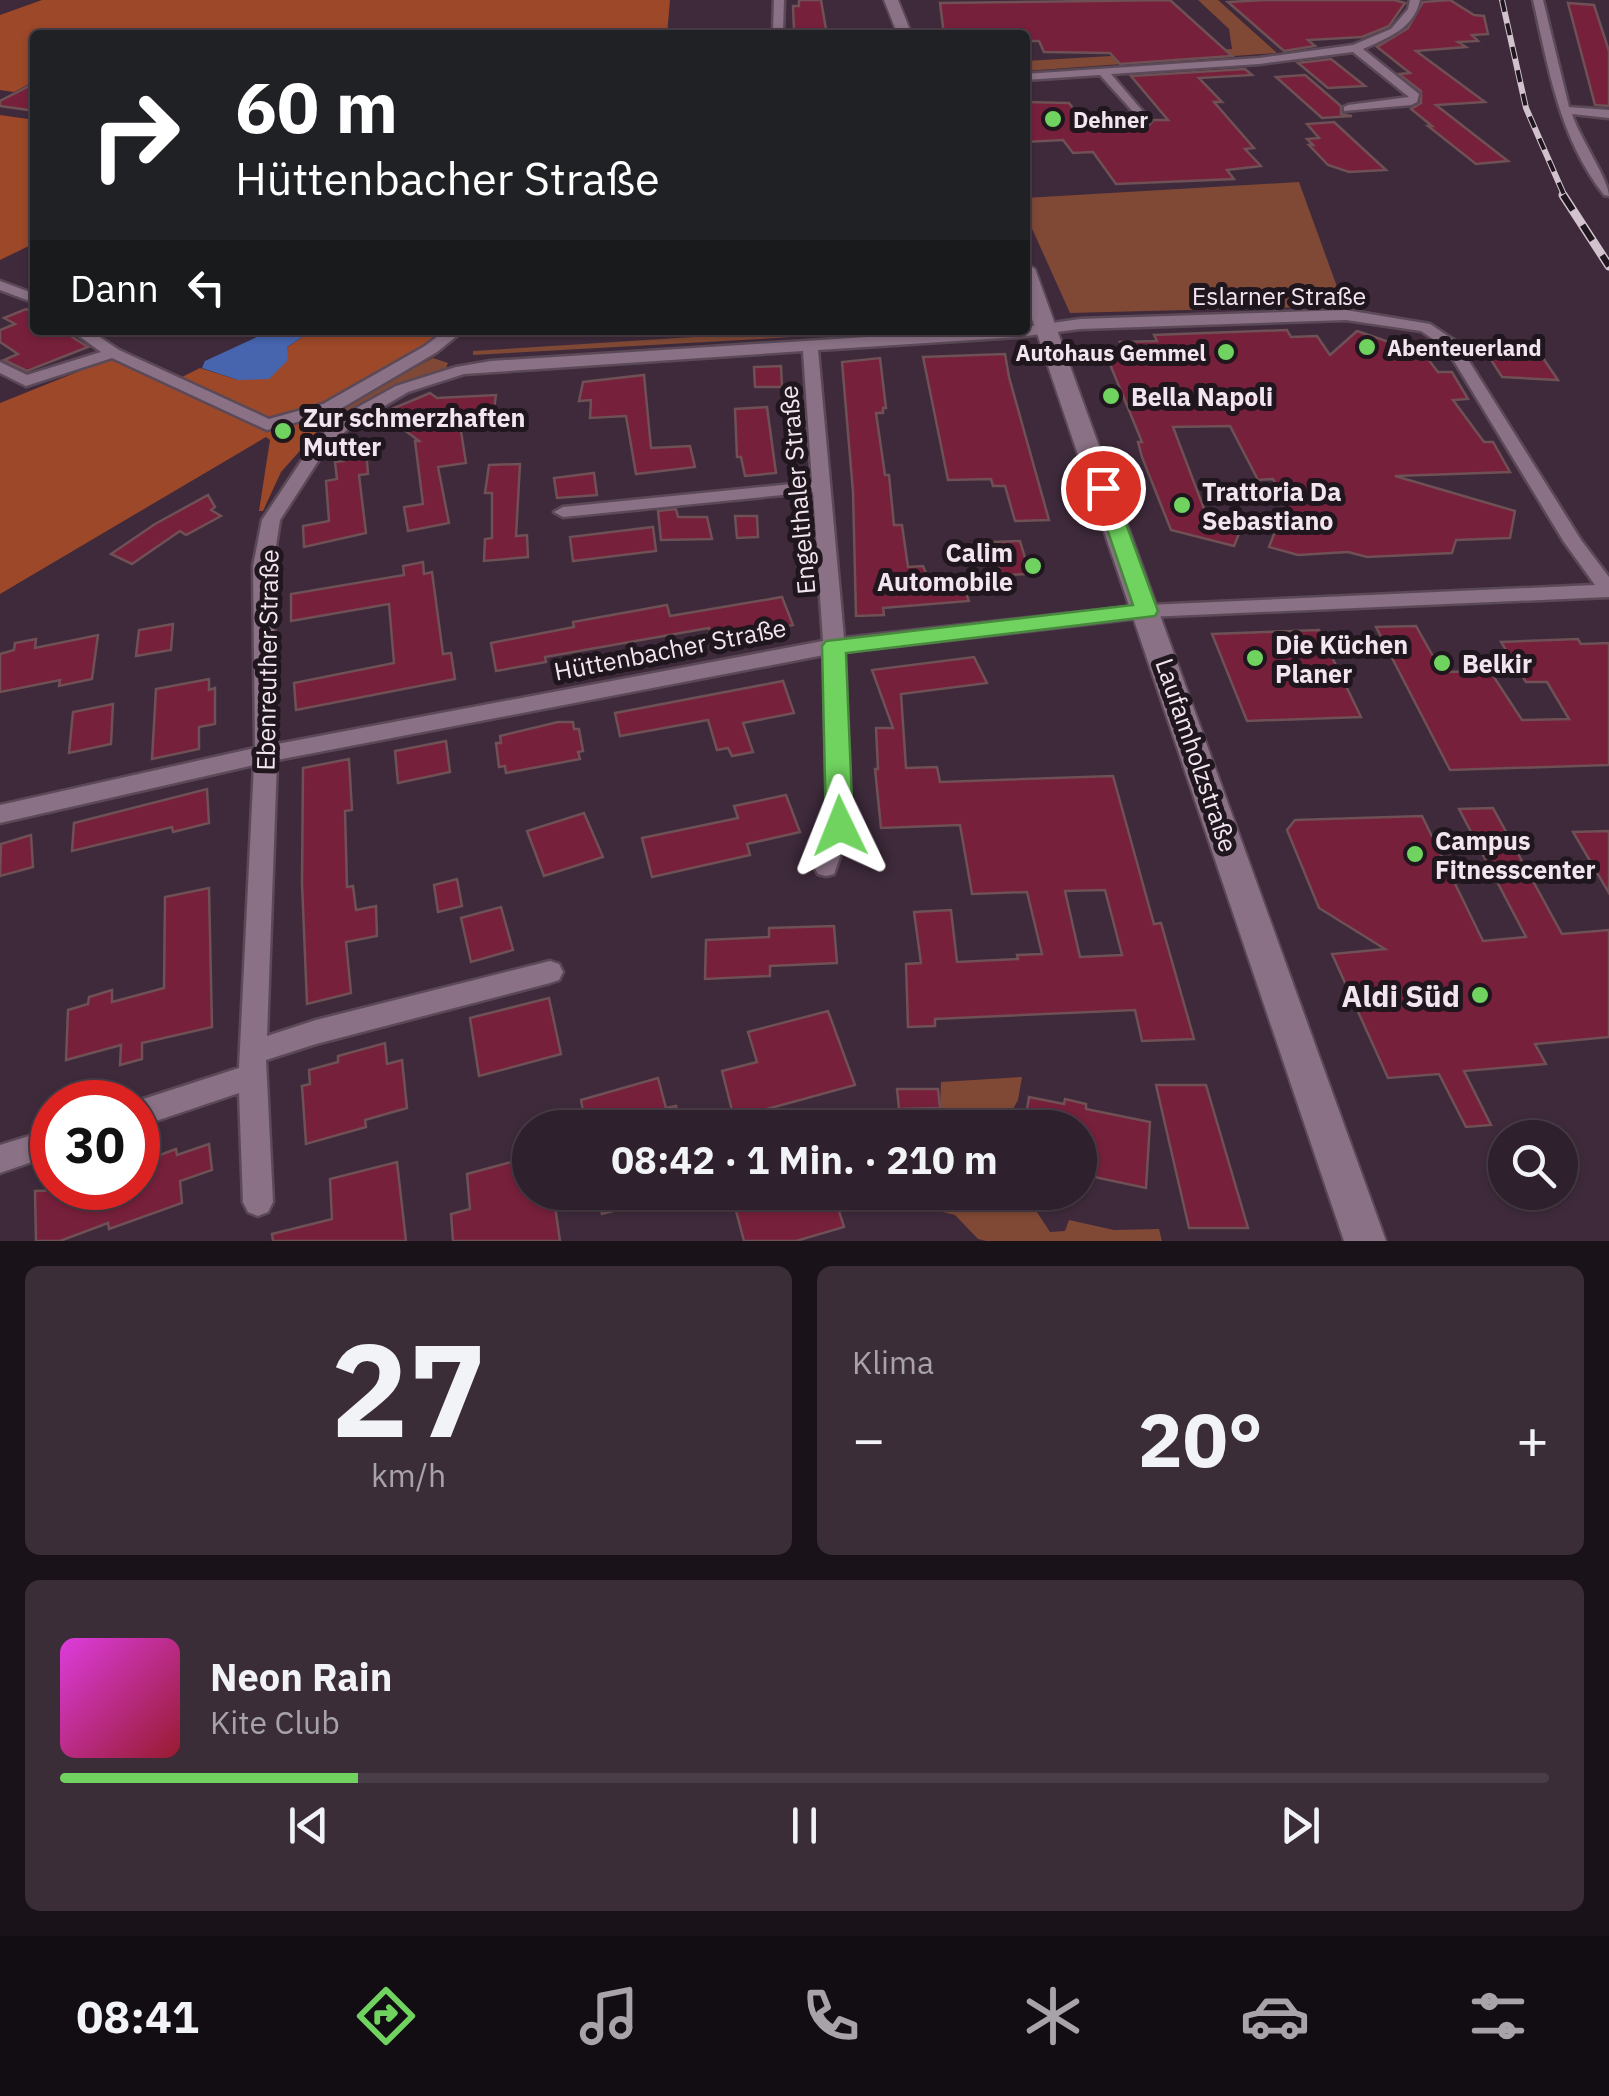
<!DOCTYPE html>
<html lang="de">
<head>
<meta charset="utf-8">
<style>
	body { margin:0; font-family:"IBM Plex Sans",sans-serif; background:#3a2d38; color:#f1f3f6; height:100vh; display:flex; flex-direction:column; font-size:38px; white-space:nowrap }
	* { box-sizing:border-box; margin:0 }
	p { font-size:32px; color:#a7a3a9 }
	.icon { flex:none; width:55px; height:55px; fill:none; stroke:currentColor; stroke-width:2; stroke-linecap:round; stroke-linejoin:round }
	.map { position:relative; height:1241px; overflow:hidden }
	.sheet { display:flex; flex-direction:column; gap:25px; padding:25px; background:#191218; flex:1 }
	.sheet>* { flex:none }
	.guide { position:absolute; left:30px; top:30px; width:1000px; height:305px; border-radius:10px; box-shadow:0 2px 8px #0004,0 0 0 2px #493e48; background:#202124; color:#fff; overflow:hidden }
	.controls { position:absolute; left:1488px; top:1120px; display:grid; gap:20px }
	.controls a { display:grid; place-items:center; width:90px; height:90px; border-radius:50%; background:#2e202c; box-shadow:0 2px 8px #0004,0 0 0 2px #493e48; font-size:50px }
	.speed { position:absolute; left:30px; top:1080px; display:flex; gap:20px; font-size:50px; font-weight:700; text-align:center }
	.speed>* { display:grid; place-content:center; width:130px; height:130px; border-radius:50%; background:#2e202c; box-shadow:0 2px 8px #0004,0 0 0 2px #493e48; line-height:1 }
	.speed .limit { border:15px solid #d22; background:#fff; color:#111 }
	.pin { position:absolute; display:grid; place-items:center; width:85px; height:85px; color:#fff; margin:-42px; border:5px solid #fff; border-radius:50%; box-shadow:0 2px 10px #0007 }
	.me { position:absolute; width:110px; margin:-55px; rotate:358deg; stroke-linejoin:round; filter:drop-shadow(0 0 8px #0008) }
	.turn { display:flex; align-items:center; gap:35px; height:210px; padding:0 40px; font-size:45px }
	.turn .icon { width:130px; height:130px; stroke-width:2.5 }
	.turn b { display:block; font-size:70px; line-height:85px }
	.then { display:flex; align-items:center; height:95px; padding:0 40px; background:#0003; gap:20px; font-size:38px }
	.big { font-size:75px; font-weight:700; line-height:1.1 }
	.sheet .widget { flex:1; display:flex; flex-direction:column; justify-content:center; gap:15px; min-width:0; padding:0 35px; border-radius:15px; background:#3a2d38 }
	.sheet .dial { align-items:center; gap:0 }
	.dial b { font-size:130px; line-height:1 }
	.song { display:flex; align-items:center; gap:30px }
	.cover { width:120px; height:120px; border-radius:15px; background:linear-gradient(135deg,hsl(300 70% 55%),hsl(350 70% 35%)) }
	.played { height:10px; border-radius:5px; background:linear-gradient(90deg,#70d35f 20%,#493e48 20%) }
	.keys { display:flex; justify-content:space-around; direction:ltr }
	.heat { display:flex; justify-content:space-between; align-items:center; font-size:55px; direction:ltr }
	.sheet .tiles { flex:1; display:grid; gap:25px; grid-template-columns:1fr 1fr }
	.widget:last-child { grid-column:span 2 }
	.trip { position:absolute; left:512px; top:1110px; width:585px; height:100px; border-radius:50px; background:#2e202c; box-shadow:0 2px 8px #0004,0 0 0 2px #493e48; font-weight:700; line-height:100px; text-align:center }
	.dock { display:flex; height:160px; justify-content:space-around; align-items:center; background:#120d12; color:#a7a3a9 }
	.dock .icon { width:70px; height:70px }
	.dock .current { color:#70d35f }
	.dock b { font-size:45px; color:#f1f3f6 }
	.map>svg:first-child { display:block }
	.green { fill:#804936 }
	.forest { fill:#9c4829 }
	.water { fill:#4665ae }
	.building { fill:#77203b; stroke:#6e5055; stroke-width:2.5; fill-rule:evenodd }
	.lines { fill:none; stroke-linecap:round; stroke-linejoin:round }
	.street-casing { stroke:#5b4958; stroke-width:5 }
	.secondary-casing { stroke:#5b4958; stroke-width:4 }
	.street { fill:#8a7185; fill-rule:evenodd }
	.secondary { fill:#8a7185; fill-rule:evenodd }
	.rail-far1-casing { stroke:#d1c2ce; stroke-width:6 }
	.rail-casing { stroke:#d1c2ce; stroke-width:9 }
	.rail-far1 { stroke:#1f161e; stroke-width:4; stroke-dasharray:12; stroke-linecap:butt }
	.rail { stroke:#1f161e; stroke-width:6; stroke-dasharray:18; stroke-linecap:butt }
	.route { fill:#70d35f; stroke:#49893e; stroke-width:2.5 }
	.poi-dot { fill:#70d35f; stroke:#1f161e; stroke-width:4 }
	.labels { text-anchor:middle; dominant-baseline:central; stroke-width:10; stroke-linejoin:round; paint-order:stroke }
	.far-poi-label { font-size:22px; font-weight:bold; fill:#f3e5f0; stroke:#1f161e; text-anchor:start }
	.street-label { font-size:25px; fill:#f3e5f0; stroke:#1f161e }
	.poi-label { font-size:25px; font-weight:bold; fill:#f3e5f0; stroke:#1f161e; text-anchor:start }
	.near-poi-label { font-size:30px; font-weight:bold; fill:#f3e5f0; stroke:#1f161e; text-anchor:end }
</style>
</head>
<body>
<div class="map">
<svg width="1609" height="1241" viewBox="0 0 1609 1241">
	<rect width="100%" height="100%" fill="#3e2a3b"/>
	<g class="green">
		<polygon points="1198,0 1218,0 1277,53 1025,71 1025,61 1232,49 1229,29"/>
		<polygon points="1299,182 1344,306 1070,313 1025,213 1025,198"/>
		<polygon points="802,330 921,330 473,355 473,351"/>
		<polygon points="433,358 448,363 446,368 390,388 328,422 338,408"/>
		<polygon points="1022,1077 1018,1100 1003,1127 899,1127 899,1109 940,1108 941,1082"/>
		<polygon points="912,1193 1016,1193 1035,1209 1050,1232 1065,1231 1069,1220 1114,1230 1159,1229 1162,1241 986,1241 978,1239 955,1215 918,1206"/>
	</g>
	<g class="forest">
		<polygon points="42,0 670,0 667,35 35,35 35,81 14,92 0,90 0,15"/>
		<polygon points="0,115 35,120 35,243 0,260"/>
		<polygon points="313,330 448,330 372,391 338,408 281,472 263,511 259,511 270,440 266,437 0,594 0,403 112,358 166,385 200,368 238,380"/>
	</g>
	<polygon class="water" points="262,330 313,330 287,347 288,360 269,379 238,380 202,368 205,361 259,336"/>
	<g class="building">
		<polygon points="799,0 821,0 827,35 800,35 800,30 794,30 793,6 799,6"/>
		<polygon points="1170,0 1232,56 1120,64 1110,53 1044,52 1039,41 1025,41 1025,35 944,35 940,3"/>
		<polygon points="1265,0 1394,0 1405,3 1389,26 1362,37 1308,40 1315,46 1284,51 1228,2"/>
		<polygon points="1450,0 1474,15 1484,16 1488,34 1472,35 1478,41 1458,42 1466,47 1416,51 1485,102 1436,105 1508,161 1476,164 1428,126 1432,126 1411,109 1421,103 1421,91 1399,74 1410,73 1377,47 1408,28 1423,2"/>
		<polygon points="1568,3 1594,5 1609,51 1609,106 1595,105"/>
		<polygon points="1331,59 1365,86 1328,88 1298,63"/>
		<polygon points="1245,69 1252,75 1199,78 1222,102 1214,102 1254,148 1245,149 1261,166 1227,170 1234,179 1116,184 1093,152 1073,153 1063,140 1025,142 1025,102 1069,103 1085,124 1137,121 1145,129 1154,120 1168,120 1131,76"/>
		<polygon points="1305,75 1341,106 1341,114 1352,116 1322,118 1276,77"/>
		<polygon points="35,83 35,111 0,106 0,101"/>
		<polygon points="1334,122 1386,170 1349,172 1328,165 1309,145 1313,145 1307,139 1319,138 1307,124"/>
		<polygon points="26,309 35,313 35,330 61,330 88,347 27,371 4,360 18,354 0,342 0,330 15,324 4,318"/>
		<polygon points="1287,330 1291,337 1317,336 1330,355 1357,331 1424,354 1438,372 1452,372 1468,399 1453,400 1484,442 1493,442 1510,472 1395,476 1515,511 1510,538 1456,540 1452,553 1367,557 1348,552 1298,555 1269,547 1286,503 1273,479 1258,480 1230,426 1173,427 1206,514 1243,524 1234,546 1171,530 1142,457 1138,442 1142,442 1107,357 1127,357 1120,342 1157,341 1154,335"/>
		<polygon points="1005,354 1009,377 1049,520 1015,521 1005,486 993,486 991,479 948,480 923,357"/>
		<polygon points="1488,355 1543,358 1558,380 1502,377"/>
		<polygon points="880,358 886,408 883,408 883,413 876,413 885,475 889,475 894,525 902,525 908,567 923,566 929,581 960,578 969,601 883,608 884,615 856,616 853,492 842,362"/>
		<polygon points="781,366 782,387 755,387 754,367"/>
		<polygon points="644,375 651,448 690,446 695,467 636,474 626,416 590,418 591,400 579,401 583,382"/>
		<polygon points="430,393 437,398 496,395 492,424 460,425 466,463 438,467 449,523 408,531 404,507 423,504 415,441 419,441 382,413"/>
		<polygon points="767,407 776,473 745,476 741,457 737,457 735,409"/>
		<polygon points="366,449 368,474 359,475 366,533 304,547 303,526 329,521 326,481 337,479 335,462 344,461 343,453"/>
		<polygon points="520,464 516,536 527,535 528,557 484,561 485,539 492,538 492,493 485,493 489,465"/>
		<polygon points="594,473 597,495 557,498 554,478"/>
		<polygon points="208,495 215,507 211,510 221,516 186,535 180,531 132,564 111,554 155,524"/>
		<polygon points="676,509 678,517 707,517 712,539 661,540 658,511"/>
		<polygon points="735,516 757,516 758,537 737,538"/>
		<polygon points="653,527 656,551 573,561 570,537"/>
		<polygon points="1020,541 1030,574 1001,575 993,542"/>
		<polygon points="423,562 424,574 432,572 443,654 451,653 455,679 296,710 294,683 394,663 389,604 291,621 291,594 404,575 403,566"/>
		<polygon points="782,597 793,625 713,639 709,628 545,657 546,662 496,671 491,643 574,627 573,622 667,605 670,616"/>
		<polygon points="173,624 171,650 136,656 139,630"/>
		<polygon points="1416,626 1442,672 1490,671 1522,720 1569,719 1547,682 1526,682 1501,642 1578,639 1581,644 1609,643 1609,765 1450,770 1376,627"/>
		<polygon points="1319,630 1361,717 1247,721 1212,634"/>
		<polygon points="98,635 92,679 59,686 60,680 0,692 0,654 14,650 15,643 36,639 35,648"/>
		<path d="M974,657L987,683L901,694L906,768L937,767L940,782L1113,776L1154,924L1161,923L1194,1039L1142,1041L1135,1010L935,1019V1026L908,1027L906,964L921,963L914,912L951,910L957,962L1018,959L1017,955L1042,954L1027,892L972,894L960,825L881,828L875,769H878L876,728H893L872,670ZM1105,890L1122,955L1080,957L1065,891Z"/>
		<polygon points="209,679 209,690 215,688 215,724 199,727 199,749 152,759 156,689"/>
		<polygon points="783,681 794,713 743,723 753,752 732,756 728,748 717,750 708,720 620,736 615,713"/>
		<polygon points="113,704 111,744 69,753 73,712"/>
		<polygon points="558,722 573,722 574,729 579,729 583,751 578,752 580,759 506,773 505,766 499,767 496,743 501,743 500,736"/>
		<polygon points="446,741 450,772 398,783 395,751"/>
		<polygon points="349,759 352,810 345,811 347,887 353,886 356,910 376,906 377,936 346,942 351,993 307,1004 302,883 303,768"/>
		<polygon points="207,789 209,823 173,832 172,827 72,851 74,823"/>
		<polygon points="786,795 800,832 747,844 750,855 652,877 642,838 738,818 734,806"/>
		<polygon points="1493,808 1562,934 1609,930 1609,1037 1535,1044 1546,1064 1464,1071 1491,1125 1466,1127 1439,1074 1388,1078 1332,954 1385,949 1319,908 1287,830 1295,820 1422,816 1483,941 1526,937 1459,809"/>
		<polygon points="584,813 603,857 544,876 527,831"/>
		<polygon points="1609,831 1609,893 1573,832"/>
		<polygon points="31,835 33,867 0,876 1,844"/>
		<polygon points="457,879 462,906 438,912 434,885"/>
		<polygon points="209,888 212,1027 142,1043 142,1059 120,1065 121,1045 66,1060 68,1010 88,1004 89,997 112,990 112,1002 164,988 165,897"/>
		<polygon points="501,907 513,950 471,962 461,918"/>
		<polygon points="834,926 837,963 770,966 770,976 705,979 706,940 769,937 769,928"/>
		<polygon points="549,998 561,1054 479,1076 470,1018"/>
		<polygon points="828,1011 855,1085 734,1118 722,1071 757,1062 748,1032"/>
		<polygon points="385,1043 387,1064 402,1060 407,1108 365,1120 366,1127 306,1144 302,1086 310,1084 309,1070 338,1062 338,1056"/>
		<polygon points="658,1078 666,1108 676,1106 681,1128 586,1128 581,1100"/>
		<polygon points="1156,1085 1206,1085 1248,1228 1189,1228"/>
		<polygon points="897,1089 938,1089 940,1108 899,1109"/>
		<polygon points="1029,1097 1064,1104 1065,1099 1086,1104 1086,1109 1150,1122 1146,1188 1080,1174 1080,1128 1024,1128"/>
		<polygon points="209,1144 212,1170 180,1181 182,1203 109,1229 108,1223 60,1241 36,1241 35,1191 138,1188 138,1163 176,1149 177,1155"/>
		<polygon points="530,1157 530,1192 553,1192 560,1241 453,1241 451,1214 470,1209 467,1174"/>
		<polygon points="397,1162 406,1241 273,1241 272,1234 332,1219 330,1179"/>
		<polygon points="597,1192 658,1192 659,1199 602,1214"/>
		<polygon points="731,1192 833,1192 844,1227 796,1241 744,1241"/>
	</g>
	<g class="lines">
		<defs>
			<g id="street">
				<polygon points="774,0 784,0 783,31 778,34 773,31"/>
				<path d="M1410,0H1420C1414,29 1387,38 1363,49L1419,94L1417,102L1411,105L1344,111V107L1348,105L1409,97L1353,52L1259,64L1111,74L1151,121L1145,125L1100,75L1025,80V74L1259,58L1353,45L1391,29L1408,9Z"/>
				<path d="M1533,0H1543L1569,107L1609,110V118L1572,114C1579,137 1609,180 1609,196L1604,195C1559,137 1549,70 1533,0Z"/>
				<polygon points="0,281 35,294 35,303 0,290"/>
				<path d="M1346,310L1430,324L1457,342L1581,540L1609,577V597L1147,617L844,652L851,826L834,874L826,876L818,874L814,867L827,826L824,655L277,760L267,1036L316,1020L550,961L559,964L563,972L559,980L550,983L316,1044L266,1060L273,1202L268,1212L258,1216L248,1212L243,1202L239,1093L138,1127V1102H134L239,1068L254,765L0,823V805L255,748L253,566L262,520L312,445L340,417L396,386L456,367L491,361L977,330H1025V327L1080,319ZM1346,320L1421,331L1446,348L1564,542L1595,585L1147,605L844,638L818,350L1018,337L1080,329ZM803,351L812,482L563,507L554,512L563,517L813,492L823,641L277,744L273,566L280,520L324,452L352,425L408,392L464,374Z"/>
				<polygon points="71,330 89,330 119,350 269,419 323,404 425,346 446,330 464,330 437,352 335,412 267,430 112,358 26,386 0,373 0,362 27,375 101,352"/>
				<polygon points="52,1129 52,1155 0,1173 0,1145"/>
			</g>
			<g id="secondary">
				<polygon points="884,0 898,0 912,35 898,35"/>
				<polygon points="1025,263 1035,269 1386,1241 1344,1241 1025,298"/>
			</g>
		</defs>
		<use href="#street" class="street-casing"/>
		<use href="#secondary" class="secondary-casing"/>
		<use href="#street" class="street"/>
		<use href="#secondary" class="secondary"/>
		<defs>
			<polyline id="rail-far1" points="1502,0 1526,108 1565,197"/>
			<polyline id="rail" points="1563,195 1609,266"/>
		</defs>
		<use href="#rail-far1" class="rail-far1-casing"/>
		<use href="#rail" class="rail-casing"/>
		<use href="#rail-far1" class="rail-far1"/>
		<use href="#rail" class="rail"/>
	</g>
	<polygon class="route" points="1103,481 1113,488 1158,611 1155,616 846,653 853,826 849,833 830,833 826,826 822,646 826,641 1133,605 1093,488"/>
	<g class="poi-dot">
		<circle cx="1053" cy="119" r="10"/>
		<circle cx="1367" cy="347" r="10"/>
		<circle cx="1226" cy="352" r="10"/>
		<circle cx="1111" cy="396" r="10"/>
		<circle cx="283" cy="431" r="10"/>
		<circle cx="1182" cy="505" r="10"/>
		<circle cx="1033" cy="566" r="10"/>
		<circle cx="1255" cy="658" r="10"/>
		<circle cx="1442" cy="663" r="10"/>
		<circle cx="1415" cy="854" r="10"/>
		<circle cx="1480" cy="995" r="10"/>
	</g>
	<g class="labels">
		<g class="far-poi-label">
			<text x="1073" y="119">Dehner</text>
			<text x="1387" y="347">Abenteuerland</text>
			<text x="1206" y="352" text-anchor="end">Autohaus Gemmel</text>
		</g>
		<g class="street-label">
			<text x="1279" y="295">Eslarner Straße</text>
			<text transform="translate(797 490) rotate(-95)">Engelthaler Straße</text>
			<text transform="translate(670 649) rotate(-11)">Hüttenbacher Straße</text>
			<text transform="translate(267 660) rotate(-89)">Ebenreuther Straße</text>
			<text transform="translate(1197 755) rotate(71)">Laufamholzstraße</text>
		</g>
		<g class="poi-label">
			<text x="1131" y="396">Bella Napoli</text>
			<text x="303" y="417">Zur schmerzhaften<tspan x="303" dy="29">Mutter</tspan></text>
			<text x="1202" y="491">Trattoria Da<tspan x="1202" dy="29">Sebastiano</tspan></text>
			<text x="1013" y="552" text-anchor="end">Calim<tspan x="1013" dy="29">Automobile</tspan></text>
			<text x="1275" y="644">Die Küchen<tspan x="1275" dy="29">Planer</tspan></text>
			<text x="1462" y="663">Belkir</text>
			<text x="1435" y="840">Campus<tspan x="1435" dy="29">Fitnesscenter</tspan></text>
		</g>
		<g class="near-poi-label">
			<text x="1460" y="995">Aldi Süd</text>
		</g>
	</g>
</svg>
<div class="controls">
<a><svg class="icon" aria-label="search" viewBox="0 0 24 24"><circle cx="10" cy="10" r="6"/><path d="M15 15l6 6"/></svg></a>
</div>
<div class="speed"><div class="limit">30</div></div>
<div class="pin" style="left:1103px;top:488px;background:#d93025"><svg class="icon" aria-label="arrive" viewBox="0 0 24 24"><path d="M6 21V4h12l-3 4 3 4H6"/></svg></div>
<svg class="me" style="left:840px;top:826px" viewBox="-20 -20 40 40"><path d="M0-17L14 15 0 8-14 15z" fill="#70d35f" stroke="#fff" stroke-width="4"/></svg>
<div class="trip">08:42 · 1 Min. · 210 m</div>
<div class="guide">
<div class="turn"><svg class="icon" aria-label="right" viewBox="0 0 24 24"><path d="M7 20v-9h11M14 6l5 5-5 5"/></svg><div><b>60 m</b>Hüttenbacher Straße</div></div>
<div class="then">Dann<svg class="icon" aria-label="left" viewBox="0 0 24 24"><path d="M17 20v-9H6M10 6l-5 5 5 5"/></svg></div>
</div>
</div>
<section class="sheet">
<div class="tiles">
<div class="widget dial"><b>27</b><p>km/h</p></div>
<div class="widget"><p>Klima</p>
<div class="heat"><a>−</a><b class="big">20°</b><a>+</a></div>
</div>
<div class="widget">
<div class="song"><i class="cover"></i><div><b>Neon Rain</b><p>Kite Club</p></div></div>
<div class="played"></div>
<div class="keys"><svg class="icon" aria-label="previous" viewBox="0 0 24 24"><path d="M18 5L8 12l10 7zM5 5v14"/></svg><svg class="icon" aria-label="pause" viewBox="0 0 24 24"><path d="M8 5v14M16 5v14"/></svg><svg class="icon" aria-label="next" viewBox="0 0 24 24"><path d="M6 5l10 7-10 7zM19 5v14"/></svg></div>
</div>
</div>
</section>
<nav class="dock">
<b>08:41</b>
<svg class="icon current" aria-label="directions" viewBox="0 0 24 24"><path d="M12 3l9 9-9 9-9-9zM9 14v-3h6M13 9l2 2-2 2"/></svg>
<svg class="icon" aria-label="music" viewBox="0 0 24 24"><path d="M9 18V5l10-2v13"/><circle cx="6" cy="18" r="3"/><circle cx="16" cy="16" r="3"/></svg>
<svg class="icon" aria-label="phone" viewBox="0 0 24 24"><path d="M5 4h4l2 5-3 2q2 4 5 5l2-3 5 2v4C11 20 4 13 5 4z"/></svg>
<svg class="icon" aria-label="climate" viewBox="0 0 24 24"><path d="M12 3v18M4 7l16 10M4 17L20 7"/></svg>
<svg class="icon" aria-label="car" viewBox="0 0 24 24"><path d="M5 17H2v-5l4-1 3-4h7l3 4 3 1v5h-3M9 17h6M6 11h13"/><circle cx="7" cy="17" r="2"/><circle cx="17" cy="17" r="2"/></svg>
<svg class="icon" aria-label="filters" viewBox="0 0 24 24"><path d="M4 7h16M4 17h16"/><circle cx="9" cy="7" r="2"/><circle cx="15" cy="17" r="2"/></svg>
</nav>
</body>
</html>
